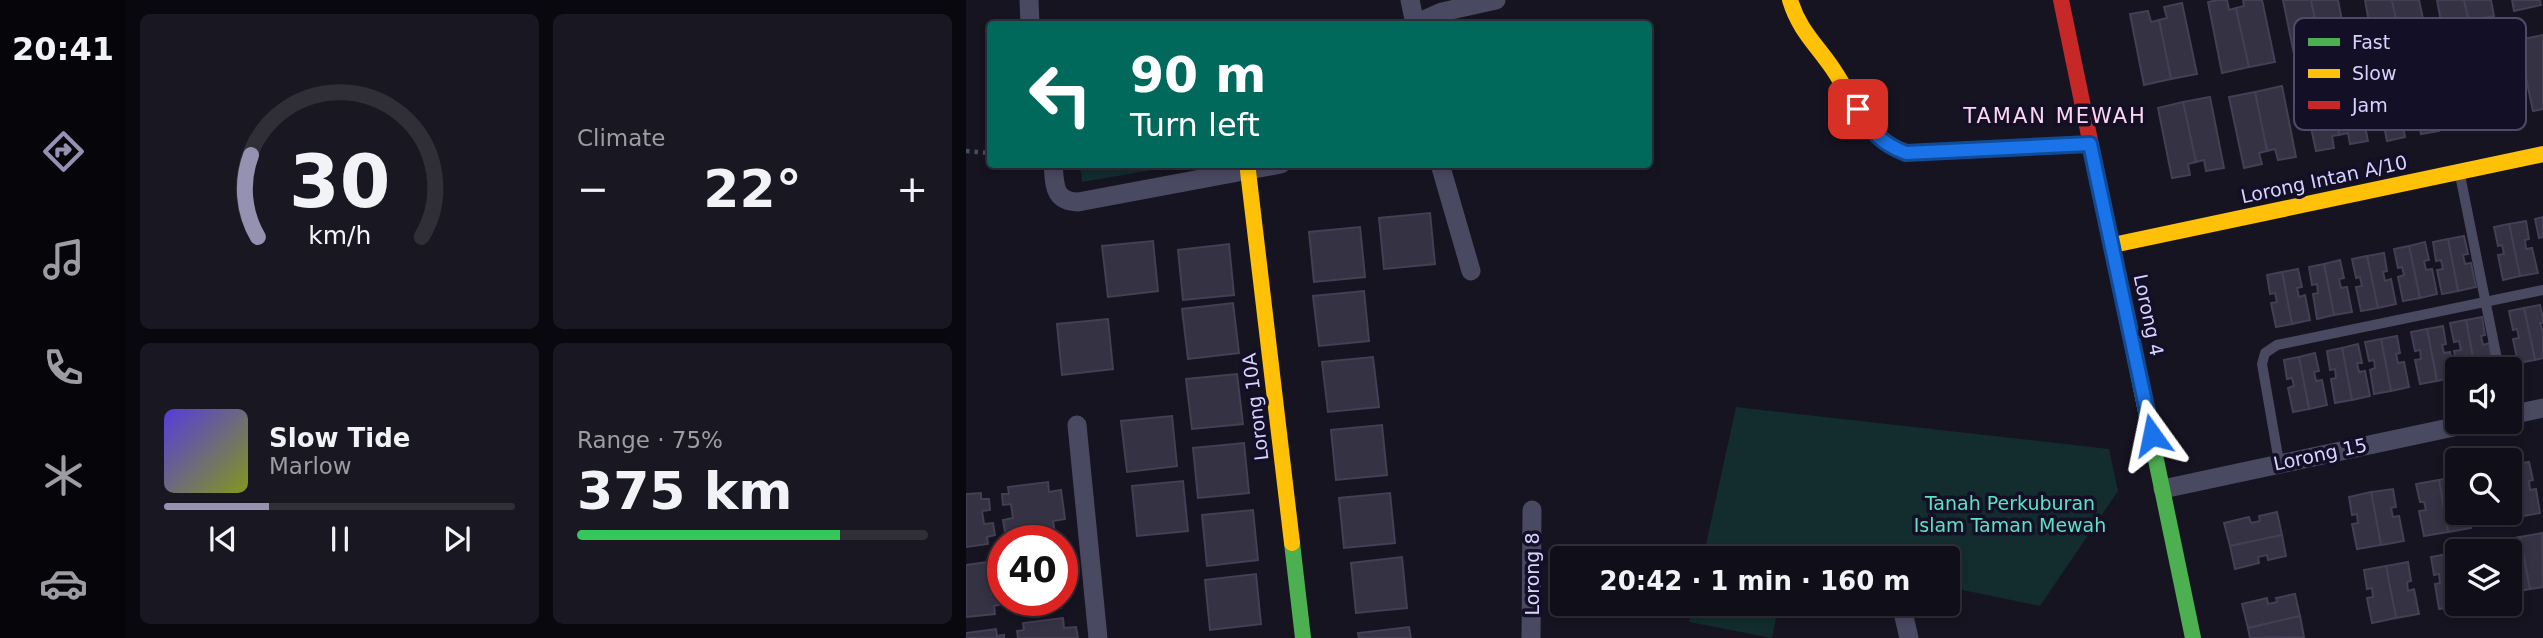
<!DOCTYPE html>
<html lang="en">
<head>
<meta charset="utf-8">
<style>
	body { margin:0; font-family:"DejaVu Sans",sans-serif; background:#191822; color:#f1f3f6; height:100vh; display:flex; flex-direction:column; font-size:26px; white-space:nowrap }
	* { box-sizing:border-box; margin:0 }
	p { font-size:23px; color:#9c9ca2 }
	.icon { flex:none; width:38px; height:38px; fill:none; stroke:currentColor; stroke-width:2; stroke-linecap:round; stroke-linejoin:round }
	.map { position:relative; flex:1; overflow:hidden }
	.details { display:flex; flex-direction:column; gap:14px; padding:14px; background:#09080e; width:840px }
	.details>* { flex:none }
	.guide { position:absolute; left:21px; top:21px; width:665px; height:147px; border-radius:7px; box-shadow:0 4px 10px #0003,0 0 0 2px #302f38; background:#00695c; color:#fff; overflow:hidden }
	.tools { position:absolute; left:1479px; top:357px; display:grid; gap:14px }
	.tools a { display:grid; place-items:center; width:77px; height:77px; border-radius:7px; background:#100f19; box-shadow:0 4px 10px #0003,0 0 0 2px #302f38; font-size:35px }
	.speed { position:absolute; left:21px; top:525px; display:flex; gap:14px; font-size:35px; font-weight:700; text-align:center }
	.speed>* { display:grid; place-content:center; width:91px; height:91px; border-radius:50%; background:#100f19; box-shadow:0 4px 10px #0003,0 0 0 2px #302f38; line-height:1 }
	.speed .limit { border:10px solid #d22; background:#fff; color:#111 }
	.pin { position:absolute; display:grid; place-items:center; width:60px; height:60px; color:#fff; margin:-30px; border-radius:14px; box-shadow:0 4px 10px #0006 }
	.me { position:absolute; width:77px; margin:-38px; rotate:348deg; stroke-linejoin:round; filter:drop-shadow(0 0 5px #0008) }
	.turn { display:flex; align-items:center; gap:24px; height:147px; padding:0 28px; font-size:32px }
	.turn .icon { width:91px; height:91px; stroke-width:2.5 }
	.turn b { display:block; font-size:49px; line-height:60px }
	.big { font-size:52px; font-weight:600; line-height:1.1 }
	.details .widget { flex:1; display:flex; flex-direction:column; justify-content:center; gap:10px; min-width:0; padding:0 24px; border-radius:10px; background:#191822 }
	.details .dial { align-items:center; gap:0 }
	.dial svg { height:182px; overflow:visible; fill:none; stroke:#302f38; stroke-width:7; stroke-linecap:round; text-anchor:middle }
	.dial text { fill:#f1f3f6; stroke:none }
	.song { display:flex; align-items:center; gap:21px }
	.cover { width:84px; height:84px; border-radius:10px; background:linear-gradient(135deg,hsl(250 70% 55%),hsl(70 70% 35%)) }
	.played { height:7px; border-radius:4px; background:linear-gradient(90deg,#9591b1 30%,#302f38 30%) }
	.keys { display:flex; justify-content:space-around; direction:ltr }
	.heat { display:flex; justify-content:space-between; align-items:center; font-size:38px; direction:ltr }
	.charge { height:10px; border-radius:5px; background:linear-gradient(90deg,#34c759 75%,#302f38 0) }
	.details .tiles { flex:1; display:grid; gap:14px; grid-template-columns:repeat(2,1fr) }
	.trip { position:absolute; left:584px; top:546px; width:410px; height:70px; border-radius:7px; background:#100f19; box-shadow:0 4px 10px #0003,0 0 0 2px #302f38; font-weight:600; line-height:70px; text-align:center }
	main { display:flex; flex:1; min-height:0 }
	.tabs { display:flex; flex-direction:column; width:126px; justify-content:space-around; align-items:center; background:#06060a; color:#9c9ca2 }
	.tabs .icon { width:49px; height:49px }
	.tabs .active { color:#9591b1 }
	.tabs b { font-size:32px; color:#f1f3f6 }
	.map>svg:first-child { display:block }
	.green { fill:#132c2d }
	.building { fill:#343243; stroke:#433f54; stroke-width:2 }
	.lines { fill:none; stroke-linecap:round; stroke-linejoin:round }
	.path { stroke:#44505f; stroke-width:4.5; stroke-dasharray:3.5 5; stroke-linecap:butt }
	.lane { stroke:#4a4962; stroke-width:10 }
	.street { stroke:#4a4962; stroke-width:19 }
	.fast { stroke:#4caf50; stroke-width:16 }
	.slow { stroke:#ffc107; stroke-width:16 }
	.jam { stroke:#c62828; stroke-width:16 }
	.route-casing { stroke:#114b97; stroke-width:18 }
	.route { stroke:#1a73e8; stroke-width:12 }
	.labels { text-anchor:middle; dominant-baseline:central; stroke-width:7; stroke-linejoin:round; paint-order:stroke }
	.street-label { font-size:19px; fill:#d9d4ff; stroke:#130f26 }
	.park-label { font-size:19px; fill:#5fe0c0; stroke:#130f26 }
	.neighbourhood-label { font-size:21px; letter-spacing:2px; fill:#ffd6f0; stroke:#130f26 }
	.key { fill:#130f26; stroke:#4e4a67; stroke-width:2 }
	.key-label { font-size:19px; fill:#d9d4ff }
</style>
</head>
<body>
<main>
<nav class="tabs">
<b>20:41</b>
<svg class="icon active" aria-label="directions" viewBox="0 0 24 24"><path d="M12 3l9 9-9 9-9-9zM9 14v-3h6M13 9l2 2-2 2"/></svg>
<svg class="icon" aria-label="music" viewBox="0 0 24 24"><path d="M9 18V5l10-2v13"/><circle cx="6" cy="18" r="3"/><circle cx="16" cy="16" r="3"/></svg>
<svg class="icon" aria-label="phone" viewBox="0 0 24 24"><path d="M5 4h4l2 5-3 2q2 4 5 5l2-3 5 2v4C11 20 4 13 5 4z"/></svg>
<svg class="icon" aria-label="climate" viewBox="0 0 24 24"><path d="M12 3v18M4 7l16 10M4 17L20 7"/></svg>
<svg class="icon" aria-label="car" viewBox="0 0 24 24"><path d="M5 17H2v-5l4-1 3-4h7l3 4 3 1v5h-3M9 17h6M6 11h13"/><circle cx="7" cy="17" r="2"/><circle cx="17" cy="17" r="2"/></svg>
</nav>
<section class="details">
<div class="tiles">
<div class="widget dial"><svg viewBox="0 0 100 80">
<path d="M14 69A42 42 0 1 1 86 69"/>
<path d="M14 69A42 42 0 0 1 11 33" stroke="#9591b1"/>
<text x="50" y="56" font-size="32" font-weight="700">30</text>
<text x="50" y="72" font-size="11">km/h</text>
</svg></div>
<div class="widget"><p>Climate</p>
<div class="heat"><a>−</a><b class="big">22°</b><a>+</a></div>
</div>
<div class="widget">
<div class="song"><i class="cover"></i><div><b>Slow Tide</b><p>Marlow</p></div></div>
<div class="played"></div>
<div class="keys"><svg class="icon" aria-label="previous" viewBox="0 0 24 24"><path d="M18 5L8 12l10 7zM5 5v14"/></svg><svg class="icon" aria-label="pause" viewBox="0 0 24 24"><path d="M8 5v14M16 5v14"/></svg><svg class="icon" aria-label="next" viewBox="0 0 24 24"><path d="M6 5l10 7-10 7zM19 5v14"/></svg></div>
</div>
<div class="widget"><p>Range · 75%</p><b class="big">375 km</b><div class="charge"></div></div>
</div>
</section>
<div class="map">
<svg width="1577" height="638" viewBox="0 0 1577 638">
	<rect width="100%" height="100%" fill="#161421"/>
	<g class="green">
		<polygon points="114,165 114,164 216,165 116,182"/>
		<polygon points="770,407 1143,449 1152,491 1074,606 982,587 982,558 847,558 824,553 823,558 737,558"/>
		<polygon points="727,604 813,604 806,638 723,622"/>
	</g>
	<g class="building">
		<polygon points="1252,0 1261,0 1263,10 1270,8 1283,67 1256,73 1242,2"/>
		<polygon points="1277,0 1296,0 1309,62 1283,67 1270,8 1278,6"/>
		<polygon points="1317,0 1345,0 1355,48 1328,54"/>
		<polygon points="1345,0 1372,0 1380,42 1355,48"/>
		<polygon points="1399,0 1426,0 1434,39 1407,45"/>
		<polygon points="1426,0 1453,0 1460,33 1434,39"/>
		<polygon points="1471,0 1498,0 1503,21 1476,27"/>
		<polygon points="1498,0 1525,0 1528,16 1503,21"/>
		<polygon points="1546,0 1574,0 1575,5 1548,11"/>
		<polygon points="1216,3 1231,74 1205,79 1193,20 1201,18 1198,7"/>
		<polygon points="1182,11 1185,22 1193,20 1205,79 1178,85 1164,14"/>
		<polygon points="1577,35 1577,109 1567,111 1552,40"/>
		<polygon points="1459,59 1473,131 1455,134 1453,123 1445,125 1432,65"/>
		<polygon points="1432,65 1445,125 1437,126 1439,137 1421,141 1407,71"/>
		<polygon points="1388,69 1402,141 1384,144 1382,133 1373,135 1361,75"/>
		<polygon points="1361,75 1373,135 1366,136 1368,148 1350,151 1335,81"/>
		<polygon points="1316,86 1330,157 1312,160 1309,149 1301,151 1289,92"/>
		<polygon points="1289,92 1301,151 1293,153 1296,164 1278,168 1263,97"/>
		<polygon points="1244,97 1258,168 1240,171 1238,160 1230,162 1217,102"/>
		<polygon points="1217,102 1230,162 1222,164 1224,175 1206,178 1192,108"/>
		<polygon points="464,213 469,264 418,269 413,218"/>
		<polygon points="1577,217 1577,237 1573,238 1569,219"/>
		<polygon points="1560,221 1563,239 1559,240 1560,249 1566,248 1572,273 1554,276 1543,224"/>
		<polygon points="1543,224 1554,276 1537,280 1532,255 1538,254 1536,245 1532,246 1528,227"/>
		<polygon points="394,227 399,277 348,282 343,232"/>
		<polygon points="1498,236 1502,254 1497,255 1499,264 1505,263 1510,287 1492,291 1482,239"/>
		<polygon points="1482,239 1492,291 1476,294 1471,270 1477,269 1475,260 1470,261 1467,242"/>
		<polygon points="187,241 192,291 142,297 136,246"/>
		<polygon points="1459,242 1463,260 1458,261 1460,270 1466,269 1471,294 1454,298 1443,246"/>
		<polygon points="263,244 268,295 217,300 212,250"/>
		<polygon points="1443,246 1454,298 1437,301 1432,277 1438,275 1436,267 1432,268 1428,249"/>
		<polygon points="1418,253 1421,271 1417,272 1419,281 1425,279 1430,304 1412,308 1401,256"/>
		<polygon points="1401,256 1412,308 1395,311 1390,287 1396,286 1394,277 1390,278 1386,259"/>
		<polygon points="1374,260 1378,278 1373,279 1375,288 1381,287 1386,312 1368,315 1358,264"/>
		<polygon points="1358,264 1368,315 1351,319 1347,294 1352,293 1351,284 1346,285 1343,267"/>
		<polygon points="1332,269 1336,287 1331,288 1333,297 1339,295 1344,320 1326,324 1316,272"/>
		<polygon points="1316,272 1326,324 1310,327 1305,303 1311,302 1309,293 1304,294 1301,275"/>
		<polygon points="398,291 403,341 353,346 347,296"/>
		<polygon points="267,303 273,353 222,359 216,309"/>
		<polygon points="1574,305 1577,318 1577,323 1574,323 1577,332 1577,358 1569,360 1558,308"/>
		<polygon points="1558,308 1569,360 1552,363 1547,339 1553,338 1551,329 1547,330 1543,311"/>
		<polygon points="1516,317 1519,335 1515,336 1517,345 1523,343 1528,369 1509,369 1500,320"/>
		<polygon points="142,319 147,369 96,375 91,324"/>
		<polygon points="1500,320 1509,369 1492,369 1488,351 1495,350 1493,341 1488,342 1484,323"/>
		<polygon points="1477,326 1480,344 1476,345 1478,353 1484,352 1489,377 1471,381 1461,329"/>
		<polygon points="1461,329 1471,381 1454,384 1449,360 1455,359 1454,350 1449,351 1445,332"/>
		<polygon points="1431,336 1434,353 1430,354 1432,363 1438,362 1443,387 1425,391 1415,339"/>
		<polygon points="1415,339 1425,391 1408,394 1404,370 1409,368 1408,360 1403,361 1399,342"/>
		<polygon points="1392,344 1396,363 1391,363 1393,372 1399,371 1404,396 1386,400 1376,348"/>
		<polygon points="1376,348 1386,400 1369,403 1365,379 1370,378 1369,369 1364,370 1361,351"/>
		<polygon points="1349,353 1353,371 1348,372 1350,381 1356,380 1361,405 1343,409 1333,357"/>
		<polygon points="407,357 413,407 362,412 356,362"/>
		<polygon points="1333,357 1343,409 1327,412 1322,388 1328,386 1326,378 1321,379 1318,360"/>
		<polygon points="271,374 277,424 226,429 220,379"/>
		<polygon points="206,416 211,466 161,472 155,421"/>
		<polygon points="416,425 421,475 370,480 365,430"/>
		<polygon points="278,443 283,493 232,498 227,448"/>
		<polygon points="1563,462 1567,480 1563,481 1564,490 1570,489 1574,513 1552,517 1544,465"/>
		<polygon points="1544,473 1552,517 1528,522 1526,513 1544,513"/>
		<polygon points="1491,476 1491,513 1502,513 1505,528 1482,532 1473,480"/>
		<polygon points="1473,480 1482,532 1458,536 1453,511 1460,510 1458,502 1454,502 1450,484"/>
		<polygon points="217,481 222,531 171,536 166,486"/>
		<polygon points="82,482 83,492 95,490 99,519 87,521 89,533 47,539 46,531 39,532 37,520 47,518 45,504 37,505 36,494 43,494 42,487"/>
		<polygon points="1427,489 1430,507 1425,508 1427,517 1433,516 1438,541 1415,545 1405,492"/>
		<polygon points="1405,492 1415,545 1391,549 1386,524 1392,523 1391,514 1386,515 1383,497"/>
		<polygon points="15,493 15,499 23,499 24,510 16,511 18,524 27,523 29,535 21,537 22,544 0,547 0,494"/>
		<polygon points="424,493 429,543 378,548 373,498"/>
		<polygon points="287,510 292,560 241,566 236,515"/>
		<polygon points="1311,512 1316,535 1264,546 1258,523 1283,517 1285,523 1294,521 1293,516"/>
		<polygon points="1576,533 1577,587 1564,589 1554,537"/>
		<polygon points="1316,535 1320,556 1302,560 1301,555 1292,557 1293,563 1269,569 1264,546"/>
		<polygon points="1554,537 1564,589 1544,593 1544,551 1534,551 1532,541"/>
		<polygon points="1487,553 1491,572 1491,604 1497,605 1473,609 1469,584 1474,583 1473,574 1468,575 1465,557"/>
		<polygon points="436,557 441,608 390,613 385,563"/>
		<polygon points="22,562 22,569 29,568 31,579 23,580 25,594 34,592 36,604 28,606 29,614 0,617 0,565"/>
		<polygon points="1442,562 1445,581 1441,582 1442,591 1448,589 1453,614 1430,618 1420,566"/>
		<polygon points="101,564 105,593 96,594 96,565"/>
		<polygon points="1420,566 1430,618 1406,623 1401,598 1407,597 1406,588 1401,589 1398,570"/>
		<polygon points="290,574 295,624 244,630 239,580"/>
		<polygon points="1329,594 1334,616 1282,628 1276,604 1301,598 1302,604 1311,602 1310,598"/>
		<polygon points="44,600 94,600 95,608 53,613 52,605 44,606"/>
		<polygon points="1334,616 1338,637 1284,638 1282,628"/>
		<polygon points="97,618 98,628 110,627 112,638 52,638 51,631 58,630 57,623"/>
		<polygon points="443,627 445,638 393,638 392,633"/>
		<polygon points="30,629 31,636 38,635 38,638 0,638 0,633"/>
	</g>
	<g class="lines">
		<polyline class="path" points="0,151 24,153"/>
		<g class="lane">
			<polyline points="1494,175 1533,369"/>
			<polyline points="1313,462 1296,364 1299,353 1311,345 1577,290"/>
		</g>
		<g class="street">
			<polyline points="63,0 64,24"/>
			<polyline points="444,0 449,24"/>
			<polyline points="449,24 476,12 530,0"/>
			<path d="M87,164C89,185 87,201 112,202L315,164"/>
			<polyline points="474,164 505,271"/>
			<polyline points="1544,415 1577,408"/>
			<polyline points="111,425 132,638"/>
			<polyline points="1197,489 1511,422"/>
			<polyline points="935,604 943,638"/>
			<polyline points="565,638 566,510"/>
		</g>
		<g class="fast">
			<polyline points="1172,373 1227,638"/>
			<polyline points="326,543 337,638"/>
		</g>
		<g class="slow">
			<path d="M824,0C833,30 850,44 867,69C889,102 900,137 940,153L1124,144"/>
			<polyline points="282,171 326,543"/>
			<polyline points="1147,245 1577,154"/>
		</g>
		<polyline class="jam" points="1095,0 1172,373"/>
	</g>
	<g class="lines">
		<defs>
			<path id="route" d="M892,109C906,132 914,143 940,153L1124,144L1186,435"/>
		</defs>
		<use href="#route" class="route-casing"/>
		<use href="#route" class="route"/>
	</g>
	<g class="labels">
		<g class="street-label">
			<text transform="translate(1358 179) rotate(-12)">Lorong Intan A/10</text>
			<text transform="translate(1183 315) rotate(78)">Lorong 4</text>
			<text transform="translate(289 407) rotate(-97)">Lorong 10A</text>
			<text transform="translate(1354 454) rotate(-12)">Lorong 15</text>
			<text transform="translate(566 574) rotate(-90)">Lorong 8</text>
		</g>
		<g class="park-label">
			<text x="1044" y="503">Tanah Perkuburan<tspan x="1044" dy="22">Islam Taman Mewah</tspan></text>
		</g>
		<g class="neighbourhood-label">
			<text x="1089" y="116">TAMAN MEWAH</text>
		</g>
	</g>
	<rect x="1328" y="18" width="232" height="112" rx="10" class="key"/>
	<rect x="1342" y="38" width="32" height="8" fill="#4caf50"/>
	<rect x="1342" y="69" width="32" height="9" fill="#ffc107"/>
	<rect x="1342" y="101" width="32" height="8" fill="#c62828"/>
	<g class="key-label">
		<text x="1386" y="49">Fast</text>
		<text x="1386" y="80">Slow</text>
		<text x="1386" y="112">Jam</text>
	</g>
</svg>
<div class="tools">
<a><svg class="icon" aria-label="sound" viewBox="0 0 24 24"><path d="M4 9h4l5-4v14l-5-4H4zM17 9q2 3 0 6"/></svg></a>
<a><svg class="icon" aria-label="search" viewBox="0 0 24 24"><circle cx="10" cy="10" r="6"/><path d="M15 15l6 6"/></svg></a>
<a><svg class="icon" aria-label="layers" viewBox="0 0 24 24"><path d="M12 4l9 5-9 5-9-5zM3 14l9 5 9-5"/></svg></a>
</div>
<div class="speed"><div class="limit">40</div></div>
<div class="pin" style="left:892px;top:109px;background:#d93025"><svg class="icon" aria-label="arrive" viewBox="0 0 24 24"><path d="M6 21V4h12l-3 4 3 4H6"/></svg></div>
<svg class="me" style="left:1186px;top:435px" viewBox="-20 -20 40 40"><path d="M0-17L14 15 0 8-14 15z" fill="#1a73e8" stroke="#fff" stroke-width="4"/></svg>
<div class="trip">20:42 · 1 min · 160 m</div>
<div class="guide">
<div class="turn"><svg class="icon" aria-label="left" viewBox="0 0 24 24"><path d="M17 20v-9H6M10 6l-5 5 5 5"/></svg><div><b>90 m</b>Turn left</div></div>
</div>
</div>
</main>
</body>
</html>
